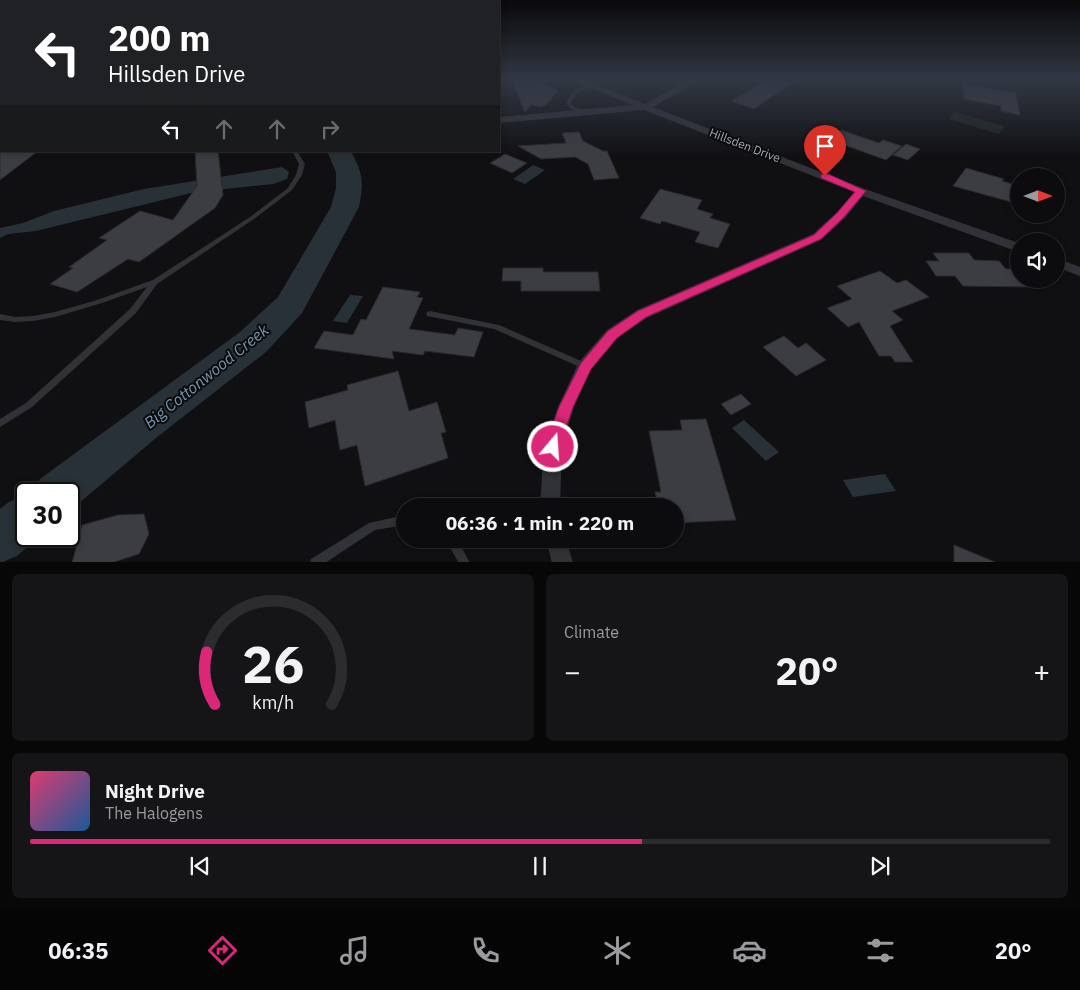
<!DOCTYPE html>
<html lang="en">
<head>
<meta charset="utf-8">
<style>
	body { margin:0; font-family:"IBM Plex Sans",sans-serif; background:#151517; color:#f1f3f6; height:100vh; display:flex; flex-direction:column; font-size:19px; white-space:nowrap }
	* { box-sizing:border-box; margin:0 }
	p { font-size:16px; color:#9a9b9e }
	.icon { flex:none; width:28px; height:28px; fill:none; stroke:currentColor; stroke-width:2; stroke-linecap:round; stroke-linejoin:round }
	.map { position:relative; height:562px; overflow:hidden }
	.drawer { display:flex; flex-direction:column; gap:12px; padding:12px; background:#070708; flex:1 }
	.drawer>* { flex:none }
	.hud { position:absolute; left:0px; top:0px; width:500px; height:152px; box-shadow:0 2px 8px #0003,0 0 0 1px #2c2c2e; background:#202124; color:#fff; overflow:hidden }
	.needle { width:32px; rotate:90deg }
	.fabs { position:absolute; left:1010px; top:168px; display:grid; gap:10px }
	.fabs a { display:grid; place-items:center; width:55px; height:55px; border-radius:50%; background:#0c0c0e; box-shadow:0 2px 8px #0003,0 0 0 1px #2c2c2e; font-size:25px }
	.speed { position:absolute; left:15px; top:482px; display:flex; gap:10px; font-size:25px; font-weight:700; text-align:center }
	.speed>* { display:grid; place-content:center; width:65px; height:65px; border-radius:50%; background:#0c0c0e; box-shadow:0 2px 8px #0003,0 0 0 1px #2c2c2e; line-height:1 }
	.speed .limit { border:2px solid #111; border-radius:8px; background:#fff; color:#111 }
	.pin { position:absolute; display:grid; place-items:center; width:42px; height:42px; color:#fff; margin:-51px -21px; border-radius:50% 50% 50% 0; rotate:-45deg; box-shadow:0 0 5px #0007 }
	.pin .icon { rotate:45deg }
	.me { position:absolute; width:55px; margin:-28px; rotate:18deg; stroke-linejoin:round; filter:drop-shadow(0 0 4px #0008) }
	.turn { display:flex; align-items:center; gap:18px; height:105px; padding:0 25px; font-size:22px }
	.turn .icon { width:65px; height:65px; stroke-width:2.5 }
	.turn b { display:block; font-size:35px; line-height:42px }
	.lanes { display:flex; align-items:center; height:48px; padding:0 25px; background:#0003; justify-content:center; gap:25px; direction:ltr }
	.lanes .off { opacity:.35 }
	.big { font-size:38px; font-weight:700; line-height:1.1 }
	.drawer .card { flex:1; display:flex; flex-direction:column; justify-content:center; gap:8px; min-width:0; padding:0 18px; border-radius:8px; background:#151517 }
	.drawer .dial { align-items:center; gap:0 }
	.dial svg { height:130px; overflow:visible; fill:none; stroke:#2c2c2e; stroke-width:7; stroke-linecap:round; text-anchor:middle }
	.dial text { fill:#f1f3f6; stroke:none }
	.song { display:flex; align-items:center; gap:15px }
	.cover { width:60px; height:60px; border-radius:8px; background:linear-gradient(135deg,hsl(340 70% 55%),hsl(210 70% 35%)) }
	.played { height:5px; border-radius:2px; background:linear-gradient(90deg,#db2777 60%,#2c2c2e 60%) }
	.keys { display:flex; justify-content:space-around; direction:ltr }
	.heat { display:flex; justify-content:space-between; align-items:center; font-size:28px; direction:ltr }
	.drawer .tiles { flex:1; display:grid; gap:12px; grid-template-columns:1fr 1fr }
	.card:last-child { grid-column:span 2 }
	.trip { position:absolute; left:396px; top:498px; width:288px; height:50px; border-radius:25px; background:#0c0c0e; box-shadow:0 2px 8px #0003,0 0 0 1px #2c2c2e; font-weight:700; line-height:50px; text-align:center }
	.menu { display:flex; height:80px; justify-content:space-around; align-items:center; background:#050506; color:#9a9b9e }
	.menu .icon { width:35px; height:35px }
	.menu .selected { color:#db2777 }
	.menu b { font-size:22px; color:#f1f3f6 }
	.map>svg:first-child { display:block }
	.green { fill:#1c241d }
	.water { fill:#283137 }
	.lines { fill:none; stroke-linecap:round; stroke-linejoin:round }
	.river { fill:#283137; fill-rule:evenodd }
	.building { fill:#3c3d42; stroke:#2a2a2e }
	.service { fill:#313237; fill-rule:evenodd }
	.minor { fill:#313237; fill-rule:evenodd }
	.route { fill:#db2777; stroke:#8e194d }
	.labels { text-anchor:middle; dominant-baseline:central; stroke-width:4; stroke-linejoin:round; paint-order:stroke }
	.far-street-label { font-size:12px; fill:#a1a6b3; stroke:#0b0b0c }
	.water-label { font-size:16px; font-style:italic; fill:#7595b0; stroke:#0b0b0c }
</style>
</head>
<body>
<div class="map">
<svg width="1080" height="563" viewBox="0 0 1080 563">
	<rect width="100%" height="100%" fill="#101012"/>
	<polygon class="green" points="954,112 1004,126 999,134 949,119"/>
	<g class="water">
		<polygon points="533,165 545,170 525,184 513,179"/>
		<polygon points="282,167 289,172 287,179 273,184 195,192 36,231 8,234 0,238 0,228 23,223 54,211 144,189"/>
		<polygon points="350,295 363,296 347,323 333,321"/>
		<polygon points="744,420 779,452 766,461 732,428"/>
		<polygon points="885,474 896,491 853,497 843,480"/>
	</g>
	<g class="lines">
		<g class="river">
			<path d="M327,151H351C363,174 364,182 359,207L302,313L266,352L156,438L72,509L69,510V494H33L40,479L240,332L278,297L331,207L336,188V172Z"/>
			<polygon points="26,496 26,536 40,536 17,556 0,563 0,509 9,502"/>
		</g>
	</g>
	<g class="building">
		<polygon points="512,79 532,79 558,90 548,103 542,107 531,105 525,112"/>
		<polygon points="770,79 798,79 754,109 731,101"/>
		<polygon points="962,84 1016,93 1020,115 1001,111 1001,106 964,99"/>
		<polygon points="841,130 879,143 883,140 902,146 886,160 836,142"/>
		<polygon points="579,132 583,141 603,151 607,151 619,178 594,180 588,164 575,157 541,159 518,146 566,143 562,133"/>
		<polygon points="906,144 920,149 908,160 893,155"/>
		<polygon points="0,151 38,151 0,180"/>
		<polygon points="195,151 218,151 223,195 215,208 139,262 128,259 77,292 50,284 73,268 69,267 107,240 99,238 140,211 173,220 197,186"/>
		<polygon points="505,154 527,163 512,173 490,163"/>
		<polygon points="966,168 1004,179 1002,181 1019,186 1019,195 1015,203 953,186"/>
		<polygon points="660,189 702,200 697,209 713,214 710,218 730,224 718,248 695,242 700,232 662,221 660,224 640,218"/>
		<polygon points="933,253 969,253 974,260 999,261 1006,269 1014,269 1019,279 1022,279 1029,287 963,286 955,276 936,276 926,261 939,261"/>
		<polygon points="503,268 543,268 543,272 598,272 600,291 521,291 521,281 502,281"/>
		<polygon points="880,271 897,283 906,280 929,297 892,311 903,320 890,326 913,362 895,362 891,356 879,356 859,322 848,327 827,308 852,299 837,286"/>
		<polygon points="383,287 420,292 417,297 423,298 409,329 455,335 458,328 483,332 474,357 425,351 423,355 392,351 394,359 314,348 324,331 353,335 361,319 366,320"/>
		<polygon points="784,336 798,348 806,343 826,360 796,376 763,347"/>
		<polygon points="398,371 409,411 437,402 446,432 441,433 448,458 365,486 357,445 340,450 335,420 309,428 305,402 348,390 347,385"/>
		<polygon points="741,394 751,404 731,415 721,404"/>
		<polygon points="706,419 736,520 675,523 675,506 658,506 655,492 661,492 649,431 682,430 680,420"/>
		<polygon points="144,514 149,534 139,554 111,563 72,563 82,525 118,515"/>
		<polygon points="954,545 995,562 995,563 954,563"/>
	</g>
	<g class="lines">
		<g class="service">
			<rect x="0" y="79" width="1" height="1"/>
			<path d="M590,85H592V87C582,90 573,93 571,104L576,108L586,110V112L572,110L567,104C569,91 579,88 590,85Z"/>
			<polygon points="292,151 297,151 305,164 302,175 292,190 254,219 157,284 136,313 32,407 0,427 0,419 26,403 130,309 147,287 102,303 55,317 33,321 15,322 0,320 0,314 15,317 33,316 55,312 97,300 153,280 250,217 288,188 296,175 299,164"/>
			<polygon points="430,311 499,325 588,364 589,366 588,368 585,369 582,368 494,329 427,316 426,314 427,312"/>
			<polygon points="405,515 405,525 375,530 325,563 310,563 311,559 369,523"/>
			<polygon points="443,539 457,539 470,563 459,563 449,546 444,543"/>
		</g>
		<g class="minor">
			<polygon points="569,79 582,79 645,104 690,79 701,79 653,107 865,189 1019,243 1019,252 863,196 845,218 821,240 647,318 617,338 591,369 574,407 562,447 560,506 540,506 544,447 558,407 579,362 607,330 637,310 813,234 837,212 854,192 644,110 499,123 499,117 633,105"/>
			<polygon points="1056,258 1080,267 1080,276 1056,267"/>
			<polygon points="546,539 566,539 573,563 552,563"/>
		</g>
	</g>
	<linearGradient id="sky" x2="0" y2="1"><stop stop-color="#09090a"/><stop offset="0.5" stop-color="#313744"/><stop offset="1" stop-color="#313744" stop-opacity="0"/></linearGradient>
	<rect width="1080" height="158" fill="url(#sky)"/>
	<polygon class="route" points="821,174 828,174 866,191 844,217 821,239 646,317 617,338 591,369 573,407 558,452 553,454 547,452 545,447 559,407 581,363 608,331 638,311 814,235 837,213 855,192 821,178"/>
	<g class="labels">
		<g class="far-street-label">
			<text transform="translate(745 145) rotate(21)">Hillsden Drive</text>
		</g>
		<g class="water-label">
			<text transform="translate(206 376) rotate(-39)">Big Cottonwood Creek</text>
		</g>
	</g>
</svg>
<div class="fabs">
<a><svg class="needle" viewBox="-14 -14 28 28"><path d="M0-13l5 13h-10z" fill="#e53935"/><path d="M0 13l5-13h-10z" fill="#9a9b9e"/></svg></a>
<a><svg class="icon" aria-label="sound" viewBox="0 0 24 24"><path d="M4 9h4l5-4v14l-5-4H4zM17 9q2 3 0 6"/></svg></a>
</div>
<div class="speed"><div class="limit">30</div></div>
<div class="pin" style="left:825px;top:176px;background:#d93025"><svg class="icon" aria-label="arrive" viewBox="0 0 24 24"><path d="M6 21V4h12l-3 4 3 4H6"/></svg></div>
<svg class="me" style="left:553px;top:447px" viewBox="-20 -20 40 40"><circle r="17" fill="#db2777" stroke="#fff" stroke-width="3"/><path d="M0-11L8 9 0 5-8 9z" fill="#fff"/></svg>
<div class="trip">06:36 · 1 min · 220 m</div>
<div class="hud">
<div class="turn"><svg class="icon" aria-label="left" viewBox="0 0 24 24"><path d="M17 20v-9H6M10 6l-5 5 5 5"/></svg><div><b>200 m</b>Hillsden Drive</div></div>
<div class="lanes"><svg class="icon" aria-label="left" viewBox="0 0 24 24"><path d="M17 20v-9H6M10 6l-5 5 5 5"/></svg><svg class="icon off" aria-label="ahead" viewBox="0 0 24 24"><path d="M12 20V5M6 11l6-6 6 6"/></svg><svg class="icon off" aria-label="ahead" viewBox="0 0 24 24"><path d="M12 20V5M6 11l6-6 6 6"/></svg><svg class="icon off" aria-label="right" viewBox="0 0 24 24"><path d="M7 20v-9h11M14 6l5 5-5 5"/></svg></div>
</div>
</div>
<section class="drawer">
<div class="tiles">
<div class="card dial"><svg viewBox="0 0 100 80">
<path d="M14 69A42 42 0 1 1 86 69"/>
<path d="M14 69A42 42 0 0 1 9 37" stroke="#db2777"/>
<text x="50" y="56" font-size="32" font-weight="700">26</text>
<text x="50" y="72" font-size="11">km/h</text>
</svg></div>
<div class="card"><p>Climate</p>
<div class="heat"><a>−</a><b class="big">20°</b><a>+</a></div>
</div>
<div class="card">
<div class="song"><i class="cover"></i><div><b>Night Drive</b><p>The Halogens</p></div></div>
<div class="played"></div>
<div class="keys"><svg class="icon" aria-label="previous" viewBox="0 0 24 24"><path d="M18 5L8 12l10 7zM5 5v14"/></svg><svg class="icon" aria-label="pause" viewBox="0 0 24 24"><path d="M8 5v14M16 5v14"/></svg><svg class="icon" aria-label="next" viewBox="0 0 24 24"><path d="M6 5l10 7-10 7zM19 5v14"/></svg></div>
</div>
</div>
</section>
<nav class="menu">
<b>06:35</b>
<svg class="icon selected" aria-label="directions" viewBox="0 0 24 24"><path d="M12 3l9 9-9 9-9-9zM9 14v-3h6M13 9l2 2-2 2"/></svg>
<svg class="icon" aria-label="music" viewBox="0 0 24 24"><path d="M9 18V5l10-2v13"/><circle cx="6" cy="18" r="3"/><circle cx="16" cy="16" r="3"/></svg>
<svg class="icon" aria-label="phone" viewBox="0 0 24 24"><path d="M5 4h4l2 5-3 2q2 4 5 5l2-3 5 2v4C11 20 4 13 5 4z"/></svg>
<svg class="icon" aria-label="climate" viewBox="0 0 24 24"><path d="M12 3v18M4 7l16 10M4 17L20 7"/></svg>
<svg class="icon" aria-label="car" viewBox="0 0 24 24"><path d="M5 17H2v-5l4-1 3-4h7l3 4 3 1v5h-3M9 17h6M6 11h13"/><circle cx="7" cy="17" r="2"/><circle cx="17" cy="17" r="2"/></svg>
<svg class="icon" aria-label="filters" viewBox="0 0 24 24"><path d="M4 7h16M4 17h16"/><circle cx="9" cy="7" r="2"/><circle cx="15" cy="17" r="2"/></svg>
<b>20°</b>
</nav>
</body>
</html>
